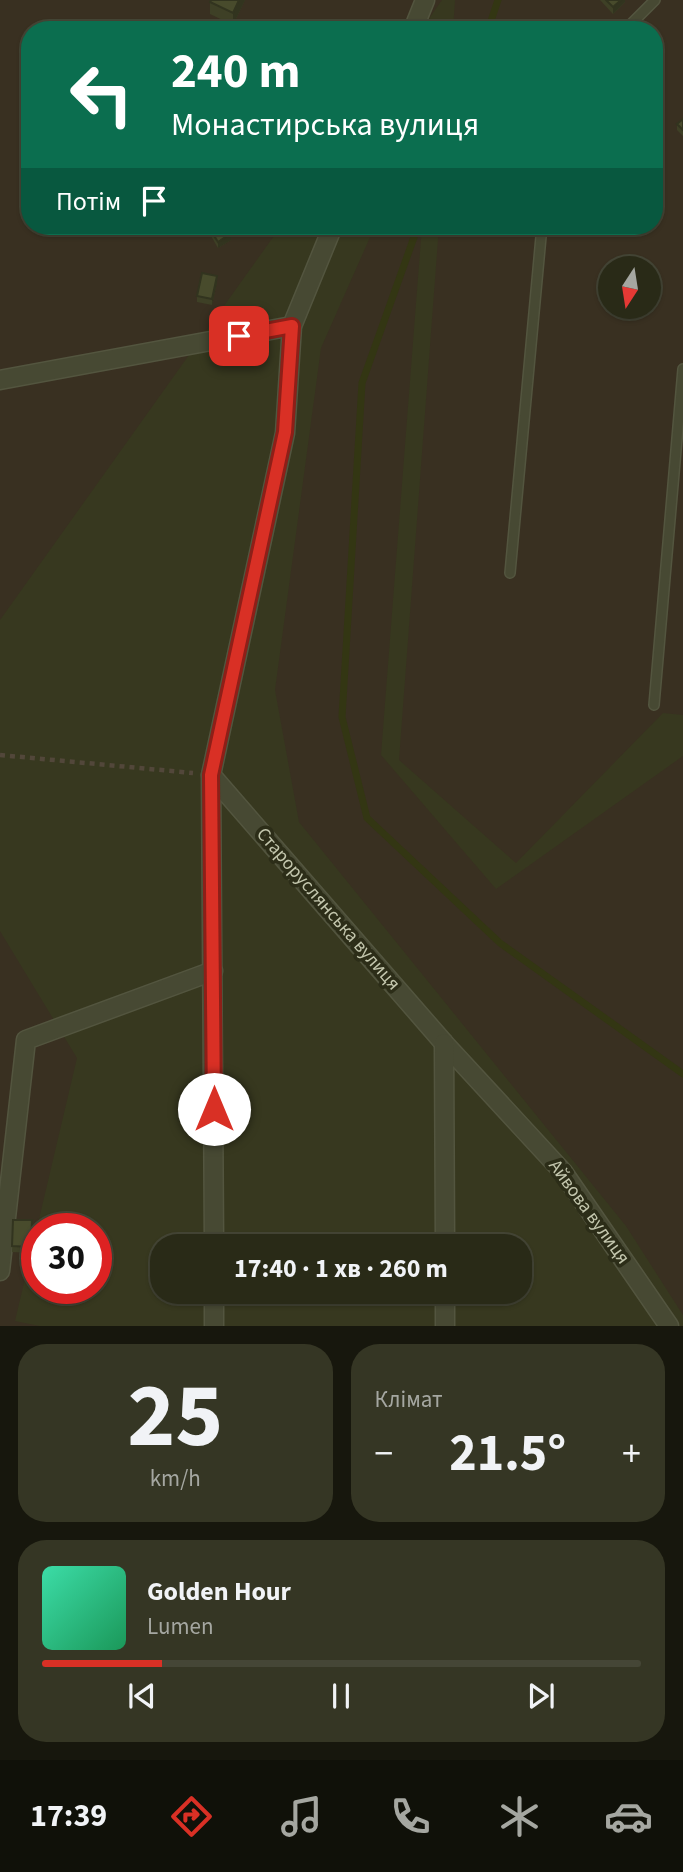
<!DOCTYPE html>
<html lang="uk">
<head>
<meta charset="utf-8">
<style>
	body { margin:0; font-family:"Source Sans 3",sans-serif; background:#353624; color:#f1f3f6; height:100vh; display:flex; flex-direction:column; font-size:26px; white-space:nowrap }
	* { box-sizing:border-box; margin:0 }
	p { font-size:23px; color:#a5a7a1 }
	.icon { flex:none; width:38px; height:38px; fill:none; stroke:currentColor; stroke-width:2; stroke-linecap:round; stroke-linejoin:round }
	.map { position:relative; height:1326px; overflow:hidden }
	.panel { display:flex; flex-direction:column; gap:18px; padding:18px; background:#17170d; flex:1 }
	.panel>* { flex:none }
	.banner { position:absolute; left:21px; top:21px; width:642px; height:214px; border-radius:28px; box-shadow:0 2px 5px #0004,0 0 0 2px #454636; background:#0b6e4f; color:#fff; overflow:hidden }
	.needle { width:46px; rotate:192deg }
	.buttons { position:absolute; left:598px; top:256px; display:grid; gap:14px }
	.buttons a { display:grid; place-items:center; width:63px; height:63px; border-radius:50%; background:#292a17; box-shadow:0 2px 5px #0004,0 0 0 2px #454636; font-size:35px }
	.speed { position:absolute; left:21px; top:1213px; display:flex; gap:14px; font-size:35px; font-weight:700; text-align:center }
	.speed>* { display:grid; place-content:center; width:91px; height:91px; border-radius:50%; background:#292a17; box-shadow:0 2px 5px #0004,0 0 0 2px #454636; line-height:1 }
	.speed .limit { border:10px solid #d22; background:#fff; color:#111 }
	.pin { position:absolute; display:grid; place-items:center; width:60px; height:60px; color:#fff; margin:-30px; border-radius:14px; box-shadow:0 4px 10px #0006 }
	.me { position:absolute; width:77px; margin:-38px; rotate:0deg; stroke-linejoin:round; filter:drop-shadow(0 0 5px #0008) }
	.turn { display:flex; align-items:center; gap:24px; height:147px; padding:0 35px; font-size:32px }
	.turn .icon { width:91px; height:91px; stroke-width:2.5 }
	.turn b { display:block; font-size:49px; line-height:60px }
	.then { display:flex; align-items:center; height:66px; padding:0 35px; background:#0003; gap:14px; font-size:26px }
	.big { font-size:52px; font-weight:700; line-height:1.1 }
	.panel .widget { flex:1; display:flex; flex-direction:column; justify-content:center; gap:10px; min-width:0; padding:0 24px; border-radius:28px; background:#353624 }
	.panel .dial { align-items:center; gap:0 }
	.dial b { font-size:91px; line-height:1 }
	.song { display:flex; align-items:center; gap:21px }
	.cover { width:84px; height:84px; border-radius:10px; background:linear-gradient(135deg,hsl(160 70% 55%),hsl(150 70% 35%)) }
	.played { height:7px; border-radius:4px; background:linear-gradient(90deg,#d93025 20%,#454636 20%) }
	.keys { display:flex; justify-content:space-around; direction:ltr }
	.heat { display:flex; justify-content:space-between; align-items:center; font-size:38px; direction:ltr }
	.panel .tiles { flex:1; display:grid; gap:18px; grid-template-columns:1fr 1fr }
	.widget:last-child { grid-column:span 2 }
	.trip { position:absolute; left:150px; top:1234px; width:382px; height:70px; border-radius:28px; background:#292a17; box-shadow:0 2px 5px #0004,0 0 0 2px #454636; font-weight:700; line-height:70px; text-align:center }
	.dock { display:flex; height:112px; justify-content:space-around; align-items:center; background:#101109; color:#a5a7a1 }
	.dock .icon { width:49px; height:49px }
	.dock .on { color:#d93025 }
	.dock b { font-size:32px; color:#f1f3f6 }
	.map>svg:first-child { display:block }
	.green { fill:#393021; fill-rule:evenodd }
	.lines { fill:none; stroke-linecap:round; stroke-linejoin:round }
	.stream { stroke:#333613; stroke-width:7 }
	.service-casing { stroke:#53553f; stroke-width:12 }
	.minor-casing { stroke:#53553f; stroke-width:21 }
	.path { stroke:#52473a; stroke-width:4.5; stroke-dasharray:5 5; stroke-linecap:butt }
	.service { stroke:#474933; stroke-width:9 }
	.minor { stroke:#474933; stroke-width:18 }
	.wall { fill:#3e4026 }
	.shaded-wall { fill:#32341f }
	.building { fill:#484b2c; stroke:#32341f; stroke-width:2 }
	.route-casing { stroke:#8d1f18; stroke-width:18 }
	.route { stroke:#d93025; stroke-width:12 }
	.labels { text-anchor:middle; dominant-baseline:central; stroke-width:7; stroke-linejoin:round; paint-order:stroke }
	.street-label { font-size:19px; fill:#c3c6ad; stroke:#2c2d18 }
</style>
</head>
<body>
<div class="map">
<svg width="683" height="1326" viewBox="0 0 683 1326">
	<rect width="100%" height="100%" fill="#37381f"/>
	<g class="green">
		<polygon points="0,0 442,0 421,30 30,30 30,226 281,226 0,620"/>
		<path d="M455,0H683V715L663,713L516,863L399,760L439,226H654V30H453ZM611,268H649V306H611Z"/>
		<polygon points="375,226 422,226 381,755 496,889 683,756 683,1315 626,1226 299,822 275,690 321,348"/>
		<polygon points="0,931 77,1058 15,1321 40,1326 0,1326"/>
	</g>
	<g class="lines">
		<g class="stream">
			<polyline points="488,30 498,0"/>
			<polyline points="418,226 362,383 342,717 367,818 500,943 683,1074"/>
		</g>
		<defs>
			<g id="service">
				<polyline points="625,30 655,0"/>
				<polyline points="510,573 542,226"/>
				<polyline points="654,705 683,369"/>
			</g>
			<g id="minor">
				<polyline points="413,30 425,0"/>
				<polyline points="333,226 292,326 285,433 211,775 444,1043 563,1172 669,1326"/>
				<polyline points="0,380 292,326"/>
				<polyline points="211,775 214,1246"/>
				<polyline points="444,1043 445,1246"/>
				<polyline points="0,1271 26,1040 213,971"/>
				<polyline points="214,1292 214,1326"/>
				<polyline points="445,1292 445,1326"/>
			</g>
		</defs>
		<use href="#service" class="service-casing"/>
		<use href="#minor" class="minor-casing"/>
		<polyline class="path" points="0,755 193,773"/>
		<use href="#service" class="service"/>
		<use href="#minor" class="minor"/>
	</g>
	<g class="wall">
		<polygon points="245,0 233,25 210,14 210,2"/>
		<polygon points="600,0 625,0 625,2 613,14"/>
		<polygon points="683,119 683,136 677,130 677,124"/>
		<polygon points="207,226 226,226 231,240 218,248 207,229"/>
		<polygon points="217,282 212,305 197,302 197,296"/>
		<polygon points="13,1220 32,1220 31,1253 12,1252"/>
	</g>
	<g class="shaded-wall">
		<polygon points="239,0 245,0 233,25 233,13"/>
		<polygon points="621,0 625,0 625,2 613,14 613,7"/>
		<polygon points="231,233 231,240 218,248 218,242"/>
		<polygon points="217,276 217,282 212,305 212,299"/>
	</g>
	<g class="building">
		<polygon points="211,0 239,0 233,13 210,2"/>
		<polygon points="606,0 621,0 613,7"/>
		<polygon points="269,24 283,30 267,30"/>
		<polygon points="683,119 683,130 677,124"/>
		<polygon points="208,226 226,226 231,233 218,242"/>
		<polygon points="202,273 217,276 212,299 197,296"/>
		<polygon points="13,1220 32,1220 31,1247 12,1246"/>
	</g>
	<g class="lines">
		<defs>
			<polyline id="route" points="214,1109 211,775 285,432 292,326 239,336"/>
		</defs>
		<use href="#route" class="route-casing"/>
		<use href="#route" class="route"/>
	</g>
	<g class="labels">
		<g class="street-label">
			<text transform="translate(328 909) rotate(49)">Староруслянська вулиця</text>
			<text transform="translate(589 1212) rotate(54)">Айвова вулиця</text>
		</g>
	</g>
</svg>
<div class="buttons">
<a><svg class="needle" viewBox="-14 -14 28 28"><path d="M0-13l5 13h-10z" fill="#e53935"/><path d="M0 13l5-13h-10z" fill="#a5a7a1"/></svg></a>
</div>
<div class="speed"><div class="limit">30</div></div>
<div class="pin" style="left:239px;top:336px;background:#d93025"><svg class="icon" aria-label="arrive" viewBox="0 0 24 24"><path d="M6 21V4h12l-3 4 3 4H6"/></svg></div>
<svg class="me" style="left:214px;top:1109px" viewBox="-20 -20 40 40"><circle r="19" fill="#fff"/><path d="M0-13L10 11 0 6-10 11z" fill="#d93025"/></svg>
<div class="trip">17:40 · 1 хв · 260 m</div>
<div class="banner">
<div class="turn"><svg class="icon" aria-label="left" viewBox="0 0 24 24"><path d="M17 20v-9H6M10 6l-5 5 5 5"/></svg><div><b>240 m</b>Монастирська вулиця</div></div>
<div class="then">Потім<svg class="icon" aria-label="arrive" viewBox="0 0 24 24"><path d="M6 21V4h12l-3 4 3 4H6"/></svg></div>
</div>
</div>
<section class="panel">
<div class="tiles">
<div class="widget dial"><b>25</b><p>km/h</p></div>
<div class="widget"><p>Клімат</p>
<div class="heat"><a>−</a><b class="big">21.5°</b><a>+</a></div>
</div>
<div class="widget">
<div class="song"><i class="cover"></i><div><b>Golden Hour</b><p>Lumen</p></div></div>
<div class="played"></div>
<div class="keys"><svg class="icon" aria-label="previous" viewBox="0 0 24 24"><path d="M18 5L8 12l10 7zM5 5v14"/></svg><svg class="icon" aria-label="pause" viewBox="0 0 24 24"><path d="M8 5v14M16 5v14"/></svg><svg class="icon" aria-label="next" viewBox="0 0 24 24"><path d="M6 5l10 7-10 7zM19 5v14"/></svg></div>
</div>
</div>
</section>
<nav class="dock">
<b>17:39</b>
<svg class="icon on" aria-label="directions" viewBox="0 0 24 24"><path d="M12 3l9 9-9 9-9-9zM9 14v-3h6M13 9l2 2-2 2"/></svg>
<svg class="icon" aria-label="music" viewBox="0 0 24 24"><path d="M9 18V5l10-2v13"/><circle cx="6" cy="18" r="3"/><circle cx="16" cy="16" r="3"/></svg>
<svg class="icon" aria-label="phone" viewBox="0 0 24 24"><path d="M5 4h4l2 5-3 2q2 4 5 5l2-3 5 2v4C11 20 4 13 5 4z"/></svg>
<svg class="icon" aria-label="climate" viewBox="0 0 24 24"><path d="M12 3v18M4 7l16 10M4 17L20 7"/></svg>
<svg class="icon" aria-label="car" viewBox="0 0 24 24"><path d="M5 17H2v-5l4-1 3-4h7l3 4 3 1v5h-3M9 17h6M6 11h13"/><circle cx="7" cy="17" r="2"/><circle cx="17" cy="17" r="2"/></svg>
</nav>
</body>
</html>
